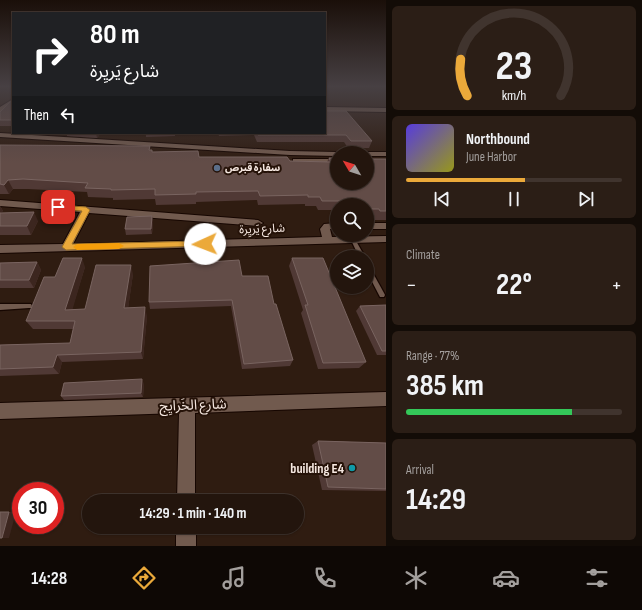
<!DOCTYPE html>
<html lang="en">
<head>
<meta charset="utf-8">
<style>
	body { margin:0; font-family:"Sofia Sans Condensed","Noto Sans Arabic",sans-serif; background:#2b1e16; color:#f1f3f6; height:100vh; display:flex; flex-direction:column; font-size:15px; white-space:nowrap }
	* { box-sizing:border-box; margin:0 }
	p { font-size:13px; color:#a39f9d }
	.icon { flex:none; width:22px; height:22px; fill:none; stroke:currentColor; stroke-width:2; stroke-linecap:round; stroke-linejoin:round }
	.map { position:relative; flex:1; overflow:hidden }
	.sheet { display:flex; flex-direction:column; gap:6px; padding:6px; background:#130c07; width:256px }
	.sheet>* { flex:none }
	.top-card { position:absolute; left:12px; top:12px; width:314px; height:122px; border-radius:0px; box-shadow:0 1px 3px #0004,0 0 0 1px #40342e; background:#202124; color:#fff; overflow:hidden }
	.needle { width:26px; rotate:309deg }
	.controls { position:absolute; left:330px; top:146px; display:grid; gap:8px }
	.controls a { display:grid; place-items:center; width:44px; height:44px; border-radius:50%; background:#23150d; box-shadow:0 1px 3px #0004,0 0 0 1px #40342e; font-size:20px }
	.speed { position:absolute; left:12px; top:482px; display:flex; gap:8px; font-size:20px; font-weight:700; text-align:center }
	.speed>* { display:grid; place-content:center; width:52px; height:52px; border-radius:50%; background:#23150d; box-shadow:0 1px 3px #0004,0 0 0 1px #40342e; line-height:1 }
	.speed .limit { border:6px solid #d22; background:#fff; color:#111 }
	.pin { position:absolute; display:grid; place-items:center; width:34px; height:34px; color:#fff; margin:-17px; border-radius:8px; box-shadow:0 2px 6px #0006 }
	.me { position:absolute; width:44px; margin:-22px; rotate:268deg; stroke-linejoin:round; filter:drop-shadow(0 0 3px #0008) }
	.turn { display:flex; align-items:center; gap:14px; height:84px; padding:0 12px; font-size:18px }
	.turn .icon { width:52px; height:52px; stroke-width:2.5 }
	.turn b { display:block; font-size:28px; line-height:34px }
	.then { display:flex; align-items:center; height:38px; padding:0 12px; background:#0003; gap:8px; font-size:15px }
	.big { font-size:30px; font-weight:700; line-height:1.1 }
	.sheet .widget { flex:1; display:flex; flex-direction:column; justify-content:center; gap:6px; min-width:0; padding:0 14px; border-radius:6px; background:#2b1e16 }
	.sheet .dial { align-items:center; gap:0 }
	.dial svg { height:104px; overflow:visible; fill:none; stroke:#40342e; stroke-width:7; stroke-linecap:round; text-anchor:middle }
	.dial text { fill:#f1f3f6; stroke:none }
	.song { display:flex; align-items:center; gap:12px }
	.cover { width:48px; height:48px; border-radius:6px; background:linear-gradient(135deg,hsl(250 70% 55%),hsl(60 70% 35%)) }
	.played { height:4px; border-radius:2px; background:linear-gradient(90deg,#eba93a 55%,#40342e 55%) }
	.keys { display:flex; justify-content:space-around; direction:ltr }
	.heat { display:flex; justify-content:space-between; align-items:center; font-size:22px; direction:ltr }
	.charge { height:6px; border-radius:3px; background:linear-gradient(90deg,#34c759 77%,#40342e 0) }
	.trip { position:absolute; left:82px; top:494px; width:222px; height:40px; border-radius:20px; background:#23150d; box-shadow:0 1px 3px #0004,0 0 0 1px #40342e; font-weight:700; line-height:40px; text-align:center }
	.tabs { display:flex; height:64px; justify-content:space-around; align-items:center; background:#0e0805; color:#a39f9d }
	.tabs .icon { width:28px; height:28px }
	.tabs .on { color:#eba93a }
	.tabs b { font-size:18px; color:#f1f3f6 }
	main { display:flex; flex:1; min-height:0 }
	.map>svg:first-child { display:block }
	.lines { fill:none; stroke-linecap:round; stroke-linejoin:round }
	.service-casing { stroke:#160601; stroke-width:2.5 }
	.minor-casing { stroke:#160601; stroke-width:2 }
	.service { fill:#715a4e; fill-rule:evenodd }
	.minor { fill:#715a4e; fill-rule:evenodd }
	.wall { fill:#503935 }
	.shaded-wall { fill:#3c261f }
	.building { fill:#624c47; stroke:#796460 }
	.route { fill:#eba93a; stroke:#996e26 }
	.slow { fill:#f59e0b }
	.service-dot { fill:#5c6f8a; stroke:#251208; stroke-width:1.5 }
	.culture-dot { fill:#0f9aa8; stroke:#251208; stroke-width:1.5 }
	.labels { text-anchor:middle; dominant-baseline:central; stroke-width:4; stroke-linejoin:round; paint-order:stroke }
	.far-poi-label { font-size:10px; font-weight:bold; fill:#f6e8e1; stroke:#251208; text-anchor:start }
	.street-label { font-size:12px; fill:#f6e8e1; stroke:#251208 }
	.near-street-label { font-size:14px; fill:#f6e8e1; stroke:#251208 }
	.near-poi-label { font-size:14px; font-weight:bold; fill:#f6e8e1; stroke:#251208; text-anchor:end }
</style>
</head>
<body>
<main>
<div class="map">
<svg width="386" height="546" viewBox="0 0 386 546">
	<rect width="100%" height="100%" fill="#2f1c11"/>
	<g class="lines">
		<defs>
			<g id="service">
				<polygon points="353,238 355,239 365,257 359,257 351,240"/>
				<polygon points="367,265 369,266 384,293 385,295 384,297 380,297 367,272"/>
				<polygon points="0,304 31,304 32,306 31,308 29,308 0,310"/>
			</g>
			<g id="minor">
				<polygon points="13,99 13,104 0,112 0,107"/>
				<polygon points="325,107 386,108 386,112 325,111"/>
				<polygon points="0,133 290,151 337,152 340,153 337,153 337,156 290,155 0,137"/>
				<polygon points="367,152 386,152 386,156 367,156 367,153 364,153"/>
				<rect x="293" y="159" width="44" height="4"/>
				<polygon points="0,200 258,220 263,223 258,226 89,213 73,244 322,237 320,229 324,224 337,223 337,229 330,229 332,237 386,236 386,242 0,253 0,245 63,244 80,212 0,206"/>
				<rect x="367" y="223" width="19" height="6"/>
				<polygon points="386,392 386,406 195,413 195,501 177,501 179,413 0,419 0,403"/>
				<rect x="176" y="527" width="20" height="19"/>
			</g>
		</defs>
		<use href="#service" class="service-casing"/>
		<use href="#minor" class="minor-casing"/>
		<use href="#service" class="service"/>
		<use href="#minor" class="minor"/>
	</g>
	<g class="wall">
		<polygon points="13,100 13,126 0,126 0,112"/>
		<polygon points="325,111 372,141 369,148 348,148 344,142 257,142 254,135 219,136 218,133 325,133"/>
		<polygon points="67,133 101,133 97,138 67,136"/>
		<polygon points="146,133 199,133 175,134 175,136 146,137"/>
		<polygon points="0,145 150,150 153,152 199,157 290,161 327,162 329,158 386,159 386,220 375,220 374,218 367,218 367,205 337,205 337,212 336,210 318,210 316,206 305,206 305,204 258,205 257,200 196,202 196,204 156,205 155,199 113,200 113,198 88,197 87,192 28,189 13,189 9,194 0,194"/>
		<polygon points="0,206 3,211 0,213 38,221 31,235 0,235"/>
		<polygon points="152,216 153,222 152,234 126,235 125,229"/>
		<polygon points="292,258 366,362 359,368 318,369 301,313 303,310 289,266"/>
		<polygon points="37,262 41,270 34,288 0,288 0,263"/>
		<polygon points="85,267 72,309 85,309 133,274 128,308 147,316 143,359 62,362 59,374 0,376 0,345 70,343 73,329 33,329 26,321 55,277"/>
		<polygon points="242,276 274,304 293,360 290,366 242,369 231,306 150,309 149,302"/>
		<polygon points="386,305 386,355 377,355 356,311 360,306"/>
		<polygon points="144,384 143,397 64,400 61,396"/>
		<polygon points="318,441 386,443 386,491 322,490 312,445"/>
	</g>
	<g class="shaded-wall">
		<polygon points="96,133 101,133 97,138"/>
		<polygon points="8,180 13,189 9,194 4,185"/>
		<polygon points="0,206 3,211 0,213"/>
		<polygon points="34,212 38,221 31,235 27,226"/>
		<polygon points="152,216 153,222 152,234 151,229"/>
		<polygon points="82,258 85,267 70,318 65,310"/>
		<polygon points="37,262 41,270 34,288 29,280"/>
		<polygon points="131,265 133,274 127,316 124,308"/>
		<polygon points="145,307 147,316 143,359 141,352"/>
		<polygon points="57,355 62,362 59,374 53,367"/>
		<polygon points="142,379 144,384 143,397 141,393"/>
		<polygon points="9,512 16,512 9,538 2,538"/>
	</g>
	<g class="building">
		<polygon points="13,100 13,120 0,120 0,112 9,103"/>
		<polygon points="325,111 346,111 372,141 351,141 346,135 258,135 257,133 325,133"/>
		<polygon points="0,145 150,146 149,150 152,150 152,152 198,151 199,157 287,157 290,161 331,162 329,158 337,158 337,183 367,183 367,159 386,159 386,211 380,211 379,209 367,209 367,205 343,205 340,201 322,201 320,197 308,197 308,195 260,196 258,191 196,192 196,194 155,195 155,189 111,190 111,189 85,188 88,183 23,179 8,180 4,185 0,184"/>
		<polygon points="34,212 27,226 0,226 0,213"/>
		<polygon points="152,216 151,229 125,229 127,217"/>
		<polygon points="63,258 82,258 65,310 85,309 96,265 131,265 124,308 145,307 141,352 57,355 53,367 0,369 0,345 70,343 75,321 26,321 44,277 55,277"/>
		<polygon points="292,258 323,258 366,362 323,363 305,305 308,305"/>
		<polygon points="239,260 242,276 268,276 274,304 276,304 293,360 244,364 232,300 149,302 150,266"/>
		<polygon points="37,262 29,280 0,280 0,263"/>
		<polygon points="386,305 386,351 382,351 360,306"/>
		<polygon points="142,379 141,393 61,396 64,383"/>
		<polygon points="318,441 386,443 386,489 328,487"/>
		<polygon points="0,512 9,512 2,538 0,538"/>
	</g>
	<linearGradient id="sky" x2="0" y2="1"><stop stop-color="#1a0f09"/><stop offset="0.53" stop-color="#474043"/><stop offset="1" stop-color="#474043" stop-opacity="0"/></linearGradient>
	<rect width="386" height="163" fill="url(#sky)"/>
	<polygon class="route" points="58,205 86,207 90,210 72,244 205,241 209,244 205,246 66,250 62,247 82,211 55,209 55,206"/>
	<polygon class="slow" points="119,243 124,246 119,249 77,250 73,247 77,244"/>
	<circle class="service-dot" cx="217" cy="168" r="4"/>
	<circle class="culture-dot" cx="352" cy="468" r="4"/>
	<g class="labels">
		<g class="far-poi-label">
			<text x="225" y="168">سفارة قبرص</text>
		</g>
		<g class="street-label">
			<text transform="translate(262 229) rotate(-2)">شارع يَريِرة</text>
		</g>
		<g class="near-street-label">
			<text transform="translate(193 405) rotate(-2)">شارع الخَرايِج</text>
		</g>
		<g class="near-poi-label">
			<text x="344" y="468">building E4</text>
		</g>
	</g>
</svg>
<div class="controls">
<a><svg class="needle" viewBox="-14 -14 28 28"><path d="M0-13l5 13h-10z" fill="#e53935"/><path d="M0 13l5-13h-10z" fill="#a39f9d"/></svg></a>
<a><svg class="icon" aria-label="search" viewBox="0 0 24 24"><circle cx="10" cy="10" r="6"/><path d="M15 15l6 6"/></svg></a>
<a><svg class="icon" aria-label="layers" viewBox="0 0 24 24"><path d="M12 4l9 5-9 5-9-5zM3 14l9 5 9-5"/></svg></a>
</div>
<div class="speed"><div class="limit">30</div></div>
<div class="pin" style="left:58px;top:207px;background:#d93025"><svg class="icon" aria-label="arrive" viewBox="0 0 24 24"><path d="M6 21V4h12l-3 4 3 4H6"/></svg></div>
<svg class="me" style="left:205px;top:244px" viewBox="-20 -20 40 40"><circle r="19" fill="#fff"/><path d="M0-13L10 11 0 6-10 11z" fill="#eba93a"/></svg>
<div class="trip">14:29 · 1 min · 140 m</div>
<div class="top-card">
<div class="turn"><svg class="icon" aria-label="right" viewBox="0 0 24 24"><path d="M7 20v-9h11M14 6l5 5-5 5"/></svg><div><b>80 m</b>شارع يَريِرة</div></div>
<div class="then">Then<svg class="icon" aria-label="left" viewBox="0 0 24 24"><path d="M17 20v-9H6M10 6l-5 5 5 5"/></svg></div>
</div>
</div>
<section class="sheet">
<div class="widget dial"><svg viewBox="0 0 100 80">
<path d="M14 69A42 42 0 1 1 86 69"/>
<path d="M14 69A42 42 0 0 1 9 41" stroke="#eba93a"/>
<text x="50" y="56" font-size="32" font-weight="700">23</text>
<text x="50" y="72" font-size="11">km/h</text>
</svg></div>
<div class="widget">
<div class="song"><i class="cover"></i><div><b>Northbound</b><p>June Harbor</p></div></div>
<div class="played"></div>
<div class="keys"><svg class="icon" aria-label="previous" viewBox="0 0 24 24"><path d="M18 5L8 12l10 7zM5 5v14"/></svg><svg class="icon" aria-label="pause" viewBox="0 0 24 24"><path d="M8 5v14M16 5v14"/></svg><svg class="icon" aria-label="next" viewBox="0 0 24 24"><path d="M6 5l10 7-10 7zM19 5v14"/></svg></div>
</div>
<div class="widget"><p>Climate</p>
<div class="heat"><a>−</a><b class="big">22°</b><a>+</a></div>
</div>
<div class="widget"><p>Range · 77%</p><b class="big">385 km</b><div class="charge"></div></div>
<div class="widget"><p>Arrival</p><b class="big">14:29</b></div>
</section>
</main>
<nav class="tabs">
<b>14:28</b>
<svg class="icon on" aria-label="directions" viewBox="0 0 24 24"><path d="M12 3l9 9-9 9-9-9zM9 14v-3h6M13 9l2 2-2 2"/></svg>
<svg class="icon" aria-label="music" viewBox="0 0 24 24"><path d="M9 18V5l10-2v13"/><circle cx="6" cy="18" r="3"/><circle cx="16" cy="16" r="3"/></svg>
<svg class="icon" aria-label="phone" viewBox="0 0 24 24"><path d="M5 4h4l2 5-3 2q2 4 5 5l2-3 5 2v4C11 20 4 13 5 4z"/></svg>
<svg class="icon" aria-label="climate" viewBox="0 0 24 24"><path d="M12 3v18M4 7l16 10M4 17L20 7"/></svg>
<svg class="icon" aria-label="car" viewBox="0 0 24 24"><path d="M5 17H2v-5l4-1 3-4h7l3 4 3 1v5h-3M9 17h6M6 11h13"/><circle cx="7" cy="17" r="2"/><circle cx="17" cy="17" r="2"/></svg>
<svg class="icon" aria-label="filters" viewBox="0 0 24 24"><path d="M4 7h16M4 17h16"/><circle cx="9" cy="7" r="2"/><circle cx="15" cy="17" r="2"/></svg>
</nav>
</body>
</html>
